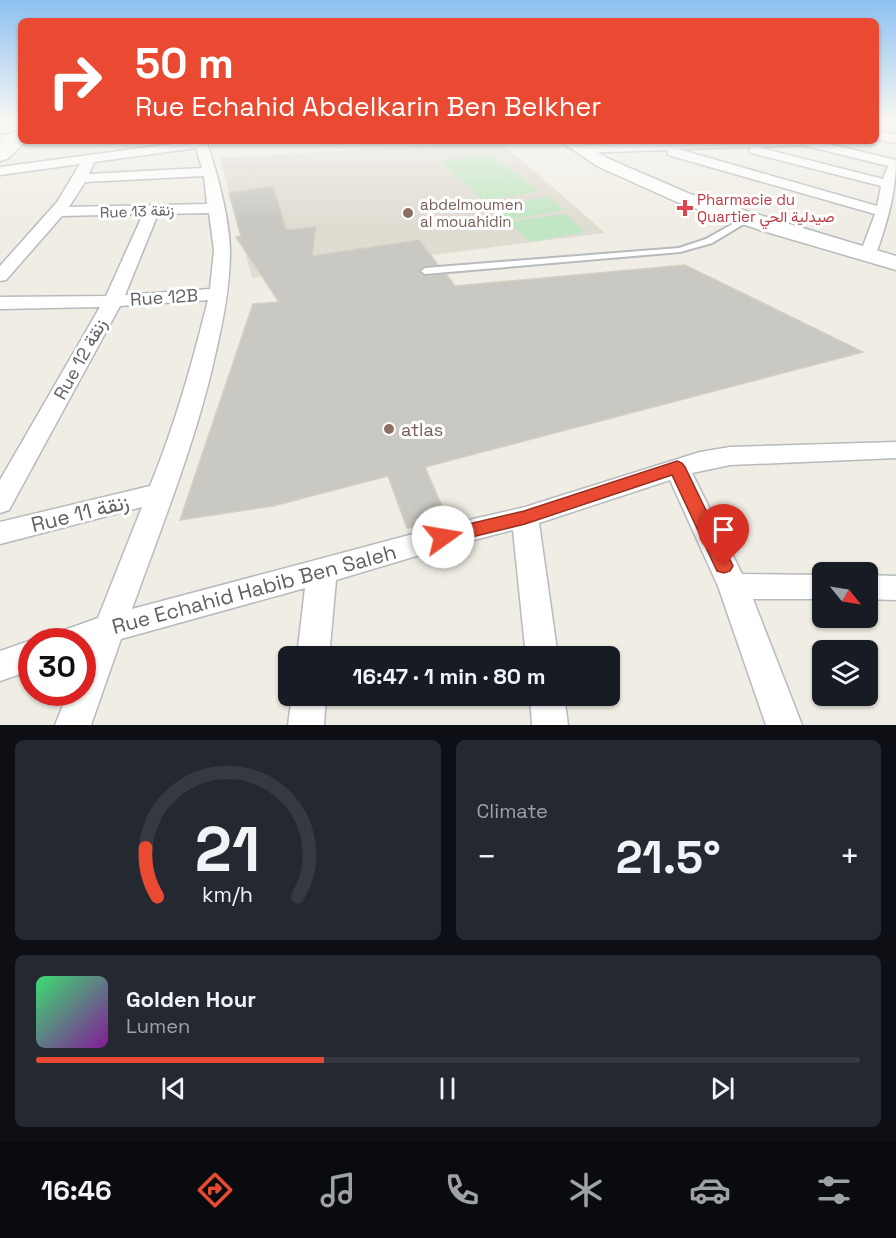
<!DOCTYPE html>
<html lang="en">
<head>
<meta charset="utf-8">
<style>
	body { margin:0; font-family:"Space Grotesk",Vazirmatn,sans-serif; background:#242831; color:#f1f3f6; height:100vh; display:flex; flex-direction:column; font-size:22px; white-space:nowrap }
	* { box-sizing:border-box; margin:0 }
	p { font-size:20px; color:#9ea1a6 }
	.icon { flex:none; width:33px; height:33px; fill:none; stroke:currentColor; stroke-width:2; stroke-linecap:round; stroke-linejoin:round }
	.map { position:relative; height:725px; overflow:hidden }
	.side { display:flex; flex-direction:column; gap:15px; padding:15px; background:#0d0f14; flex:1 }
	.side>* { flex:none }
	.hud { position:absolute; left:18px; top:18px; width:861px; height:126px; border-radius:9px; box-shadow:0 2px 4px #0004; background:#e94a31; color:#fff; overflow:hidden }
	.needle { width:39px; rotate:120deg }
	.controls { position:absolute; left:812px; top:562px; display:grid; gap:12px }
	.controls a { display:grid; place-items:center; width:66px; height:66px; border-radius:9px; background:#171b24; box-shadow:0 2px 4px #0004; font-size:30px }
	.speed { position:absolute; left:18px; top:628px; display:flex; gap:12px; font-size:30px; font-weight:700; text-align:center }
	.speed>* { display:grid; place-content:center; width:78px; height:78px; border-radius:50%; background:#171b24; box-shadow:0 2px 4px #0004; line-height:1 }
	.speed .limit { border:9px solid #d22; background:#fff; color:#111 }
	.pin { position:absolute; display:grid; place-items:center; width:51px; height:51px; color:#fff; margin:-62px -26px; border-radius:50% 50% 50% 0; rotate:-45deg; box-shadow:0 0 6px #0007 }
	.pin .icon { rotate:45deg }
	.me { position:absolute; width:66px; margin:-33px; rotate:77deg; stroke-linejoin:round; filter:drop-shadow(0 0 4px #0008) }
	.turn { display:flex; align-items:center; gap:21px; height:126px; padding:0 18px; font-size:27px }
	.turn .icon { width:78px; height:78px; stroke-width:2.5 }
	.turn b { display:block; font-size:42px; line-height:51px }
	.big { font-size:45px; font-weight:700; line-height:1.1 }
	.side .tile { flex:1; display:flex; flex-direction:column; justify-content:center; gap:9px; min-width:0; padding:0 21px; border-radius:9px; background:#242831 }
	.side .dial { align-items:center; gap:0 }
	.dial svg { height:156px; overflow:visible; fill:none; stroke:#363941; stroke-width:7; stroke-linecap:round; text-anchor:middle }
	.dial text { fill:#f1f3f6; stroke:none }
	.song { display:flex; align-items:center; gap:18px }
	.cover { width:72px; height:72px; border-radius:9px; background:linear-gradient(135deg,hsl(140 70% 55%),hsl(290 70% 35%)) }
	.played { height:6px; border-radius:3px; background:linear-gradient(90deg,#e94a31 35%,#363941 35%) }
	.keys { display:flex; justify-content:space-around; direction:ltr }
	.heat { display:flex; justify-content:space-between; align-items:center; font-size:33px; direction:ltr }
	.side .tiles { flex:1; display:grid; gap:15px; grid-template-columns:1fr 1fr }
	.tile:last-child { grid-column:span 2 }
	.trip { position:absolute; left:278px; top:646px; width:342px; height:60px; border-radius:9px; background:#171b24; box-shadow:0 2px 4px #0004; font-weight:700; line-height:60px; text-align:center }
	.menu { display:flex; height:96px; justify-content:space-around; align-items:center; background:#090b0e; color:#9ea1a6 }
	.menu .icon { width:42px; height:42px }
	.menu .on { color:#e94a31 }
	.menu b { font-size:27px; color:#f1f3f6 }
	.map>svg:first-child { display:block }
	.education { fill:#dfdcd2 }
	.green { fill:#c1e6c3 }
	.building { fill:#cac8c2; stroke:#d3cfc3; stroke-width:1.5 }
	.lines { fill:none; stroke-linecap:round; stroke-linejoin:round }
	.service-casing { stroke:#b7babe; stroke-width:4 }
	.minor-casing { stroke:#b7babe; stroke-width:3 }
	.tertiary-casing { stroke:#b7babe; stroke-width:3 }
	.secondary-casing { stroke:#b8bbc0; stroke-width:3 }
	.service { fill:#fff; fill-rule:evenodd }
	.minor { fill:#fff; fill-rule:evenodd }
	.tertiary { fill:#fff; fill-rule:evenodd }
	.secondary { fill:#fff; fill-rule:evenodd }
	.route { fill:#e94a31; stroke:#973020; stroke-width:1.5 }
	.health-dot { fill:#e0444e; stroke:#fff; stroke-width:2 }
	.education-dot { fill:#8d6e63; stroke:#fff; stroke-width:2 }
	.labels { text-anchor:middle; dominant-baseline:central; stroke-width:6; stroke-linejoin:round; paint-order:stroke }
	.far-health-label { font-size:15px; fill:#be3a42; stroke:#fff; text-anchor:start }
	.far-education-label { font-size:15px; fill:#785e54; stroke:#fff; text-anchor:start }
	.far-street-label { font-size:15px; fill:#5c6065; stroke:#fff }
	.street-label { font-size:18px; fill:#5c6065; stroke:#fff }
	.education-label { font-size:18px; fill:#785e54; stroke:#fff; text-anchor:start }
	.near-street-label { font-size:21px; fill:#5c6065; stroke:#fff }
</style>
</head>
<body>
<div class="map">
<svg width="896" height="725" viewBox="0 0 896 725">
	<rect width="100%" height="100%" fill="#efede4"/>
	<polygon class="education" points="499,141 605,233 252,278 220,158"/>
	<g class="green">
		<polygon points="489,154 538,191 484,201 440,161"/>
		<polygon points="548,197 564,210 505,220 492,204"/>
		<polygon points="565,214 585,232 530,242 507,222"/>
	</g>
	<polygon class="building" points="273,186 286,230 316,227 312,256 419,240 438,265 424,266 420,269 420,273 425,276 446,274 455,286 685,265 863,352 425,467 447,518 407,528 388,476 273,506 180,520 253,304 279,302 236,237 241,236 229,193"/>
	<g class="lines">
		<defs>
			<polygon id="service" points="745,217 752,219 712,243 680,252 425,274 421,271 425,268 679,248 706,239"/>
			<g id="minor">
				<polygon points="876,131 896,135 896,143 876,139"/>
				<polygon points="21,133 21,141 0,143 0,135"/>
				<path d="M194,141H206C217,171 230,221 230,252C230,285 224,316 217,347C198,437 163,522 132,609L443,526L525,507L700,452L730,447L896,442V458L730,465L692,473L742,574L822,575V599H753L802,725H766L718,586L670,480L539,523L558,657H526L513,530L443,548L336,580L329,657H297L305,588L121,639L91,725H55L68,693H82V657L85,651L82,652V642H54L59,632L98,618L142,507L0,544V522L150,486C175,425 192,364 208,300L120,306L9,510L0,513V480L100,307L0,309V297L106,296L143,214L62,216L6,280L0,281V266L57,202L80,164L0,175V167ZM196,148L202,168L89,174L94,162ZM204,176L207,204L69,207L85,182ZM209,213L214,250L210,289L125,295L158,214Z"/>
				<path d="M707,141H826L825,143L896,160C896,193 887,223 876,254L868,259L860,254L875,214L668,155V150L579,153L573,149L579,145ZM804,145L806,146L888,166L883,179L757,147ZM752,147L749,150L751,153L881,186L877,206L678,149Z"/>
				<polygon points="867,575 896,576 896,600 867,599"/>
				<polygon points="32,640 37,642 32,642 32,670 0,681 0,651"/>
				<polygon points="292,696 326,696 324,725 288,725"/>
				<polygon points="530,696 564,696 568,725 532,725"/>
			</g>
			<polygon id="tertiary" points="560,141 579,141 609,159 690,194 896,256 896,270 763,231 677,202 597,166"/>
			<polygon id="secondary" points="21,131 21,141 26,141 7,159 0,161 0,145 15,132"/>
		</defs>
		<use href="#service" class="service-casing"/>
		<use href="#minor" class="minor-casing"/>
		<use href="#tertiary" class="tertiary-casing"/>
		<use href="#secondary" class="secondary-casing"/>
		<use href="#service" class="service"/>
		<use href="#minor" class="minor"/>
		<use href="#tertiary" class="tertiary"/>
		<use href="#secondary" class="secondary"/>
	</g>
	<linearGradient id="sky" x2="0" y2="1"><stop stop-color="#8dc0f1"/><stop offset="0.54" stop-color="#f8f7f3"/><stop offset="1" stop-color="#f8f7f3" stop-opacity="0"/></linearGradient>
	<rect width="896" height="222" fill="url(#sky)"/>
	<polygon class="route" points="677,461 682,463 685,467 733,566 730,571 724,573 717,571 672,475 525,524 443,544 436,542 434,537 436,532 443,530 524,511"/>
	<path class="health-dot" d="M682 199h6v6h6v6h-6v6h-6v-6h-6v-6h6z"/>
	<g class="education-dot">
		<circle cx="408" cy="213" r="6"/>
		<circle cx="389" cy="429" r="6"/>
	</g>
	<g class="labels">
		<g class="far-health-label">
			<text x="697" y="199">Pharmacie du<tspan x="697" dy="17">Quartier صيدلية الحي</tspan></text>
		</g>
		<g class="far-education-label">
			<text x="420" y="204">abdelmoumen<tspan x="420" dy="17">al mouahidin</tspan></text>
		</g>
		<g class="far-street-label">
			<text transform="translate(137 211) rotate(-2)">Rue 13 زنقة</text>
		</g>
		<g class="street-label">
			<text transform="translate(164 297) rotate(-4)">Rue 12B</text>
			<text transform="translate(80 359) rotate(-61)">Rue 12 زنقة</text>
		</g>
		<g class="education-label">
			<text x="401" y="429">atlas</text>
		</g>
		<g class="near-street-label">
			<text transform="translate(80 513) rotate(-14)">Rue 11 زنقة</text>
			<text transform="translate(254 589) rotate(-15)">Rue Echahid Habib Ben Saleh</text>
		</g>
	</g>
</svg>
<div class="controls">
<a><svg class="needle" viewBox="-14 -14 28 28"><path d="M0-13l5 13h-10z" fill="#e53935"/><path d="M0 13l5-13h-10z" fill="#9ea1a6"/></svg></a>
<a><svg class="icon" aria-label="layers" viewBox="0 0 24 24"><path d="M12 4l9 5-9 5-9-5zM3 14l9 5 9-5"/></svg></a>
</div>
<div class="speed"><div class="limit">30</div></div>
<div class="pin" style="left:724px;top:566px;background:#d93025"><svg class="icon" aria-label="arrive" viewBox="0 0 24 24"><path d="M6 21V4h12l-3 4 3 4H6"/></svg></div>
<svg class="me" style="left:443px;top:537px" viewBox="-20 -20 40 40"><circle r="19" fill="#fff"/><path d="M0-13L10 11 0 6-10 11z" fill="#e94a31"/></svg>
<div class="trip">16:47 · 1 min · 80 m</div>
<div class="hud">
<div class="turn"><svg class="icon" aria-label="right" viewBox="0 0 24 24"><path d="M7 20v-9h11M14 6l5 5-5 5"/></svg><div><b>50 m</b>Rue Echahid Abdelkarin Ben Belkher</div></div>
</div>
</div>
<section class="side">
<div class="tiles">
<div class="tile dial"><svg viewBox="0 0 100 80">
<path d="M14 69A42 42 0 1 1 86 69"/>
<path d="M14 69A42 42 0 0 1 8 44" stroke="#e94a31"/>
<text x="50" y="56" font-size="32" font-weight="700">21</text>
<text x="50" y="72" font-size="11">km/h</text>
</svg></div>
<div class="tile"><p>Climate</p>
<div class="heat"><a>−</a><b class="big">21.5°</b><a>+</a></div>
</div>
<div class="tile">
<div class="song"><i class="cover"></i><div><b>Golden Hour</b><p>Lumen</p></div></div>
<div class="played"></div>
<div class="keys"><svg class="icon" aria-label="previous" viewBox="0 0 24 24"><path d="M18 5L8 12l10 7zM5 5v14"/></svg><svg class="icon" aria-label="pause" viewBox="0 0 24 24"><path d="M8 5v14M16 5v14"/></svg><svg class="icon" aria-label="next" viewBox="0 0 24 24"><path d="M6 5l10 7-10 7zM19 5v14"/></svg></div>
</div>
</div>
</section>
<nav class="menu">
<b>16:46</b>
<svg class="icon on" aria-label="directions" viewBox="0 0 24 24"><path d="M12 3l9 9-9 9-9-9zM9 14v-3h6M13 9l2 2-2 2"/></svg>
<svg class="icon" aria-label="music" viewBox="0 0 24 24"><path d="M9 18V5l10-2v13"/><circle cx="6" cy="18" r="3"/><circle cx="16" cy="16" r="3"/></svg>
<svg class="icon" aria-label="phone" viewBox="0 0 24 24"><path d="M5 4h4l2 5-3 2q2 4 5 5l2-3 5 2v4C11 20 4 13 5 4z"/></svg>
<svg class="icon" aria-label="climate" viewBox="0 0 24 24"><path d="M12 3v18M4 7l16 10M4 17L20 7"/></svg>
<svg class="icon" aria-label="car" viewBox="0 0 24 24"><path d="M5 17H2v-5l4-1 3-4h7l3 4 3 1v5h-3M9 17h6M6 11h13"/><circle cx="7" cy="17" r="2"/><circle cx="17" cy="17" r="2"/></svg>
<svg class="icon" aria-label="filters" viewBox="0 0 24 24"><path d="M4 7h16M4 17h16"/><circle cx="9" cy="7" r="2"/><circle cx="15" cy="17" r="2"/></svg>
</nav>
</body>
</html>
